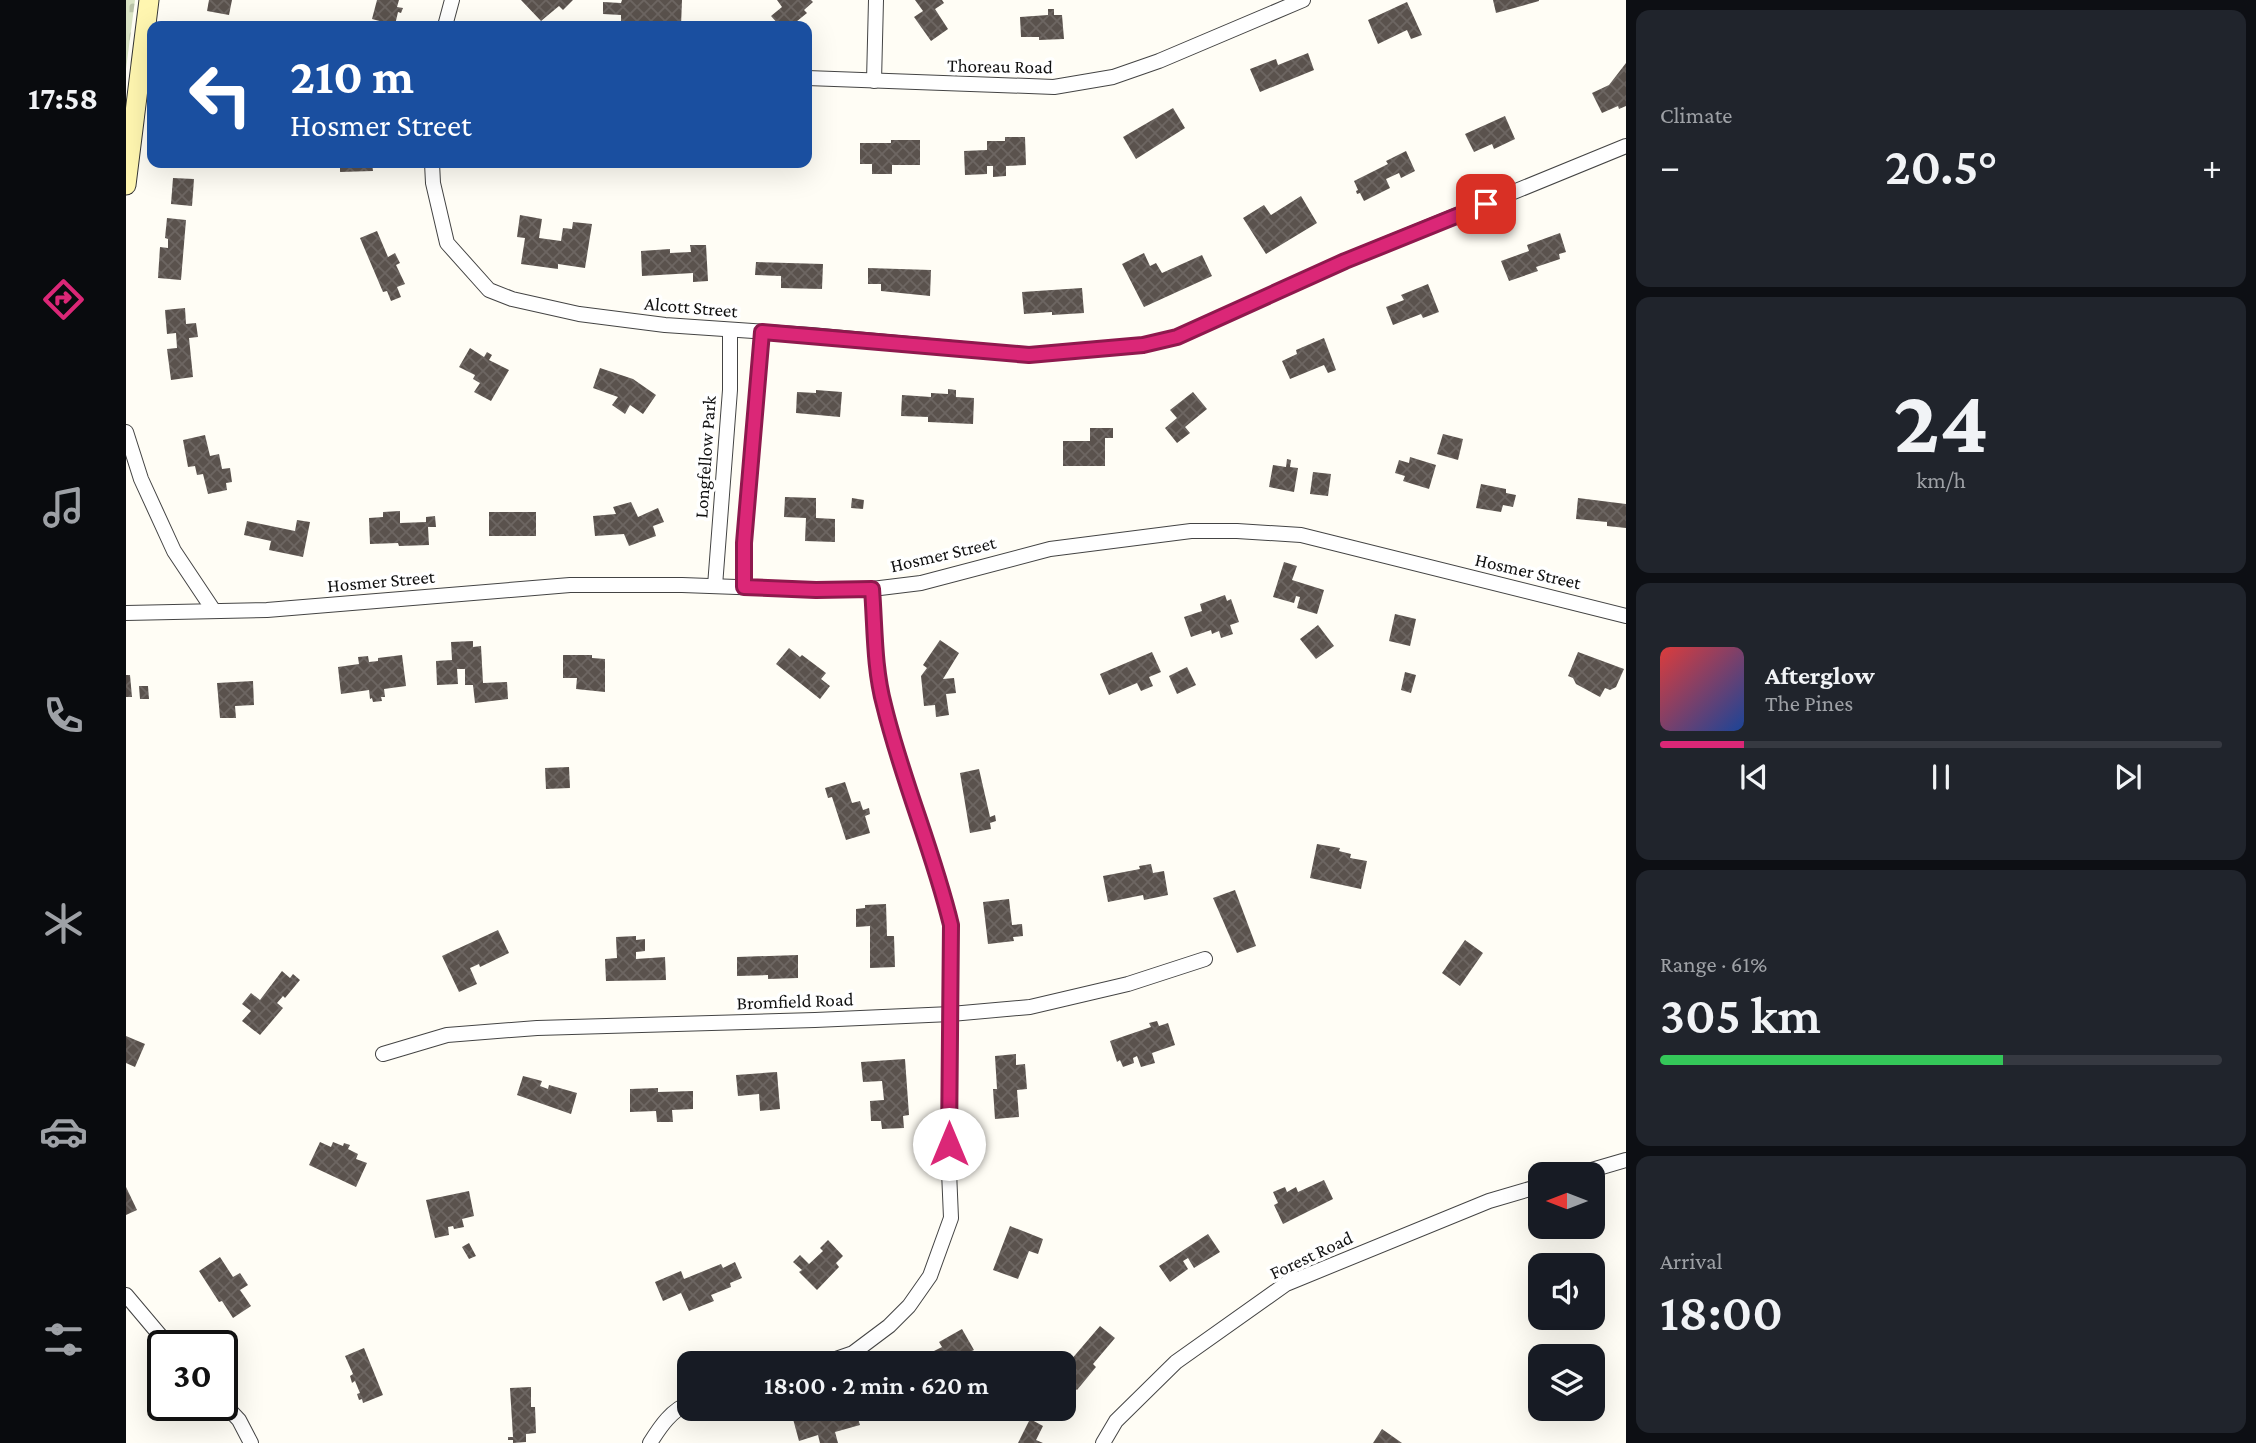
<!DOCTYPE html>
<html lang="en">
<head>
<meta charset="utf-8">
<style>
	body { margin:0; font-family:"Crimson Pro",serif; background:#20242c; color:#f1f3f6; height:100vh; display:flex; flex-direction:column; font-size:26px; white-space:nowrap }
	* { box-sizing:border-box; margin:0 }
	p { font-size:23px; color:#9ea1a6 }
	.icon { flex:none; width:38px; height:38px; fill:none; stroke:currentColor; stroke-width:2; stroke-linecap:round; stroke-linejoin:round }
	.map { position:relative; flex:1; overflow:hidden }
	.side { display:flex; flex-direction:column; gap:10px; padding:10px; background:#0d0f14; width:630px }
	.side>* { flex:none }
	.guide { position:absolute; left:21px; top:21px; width:665px; height:147px; border-radius:14px; box-shadow:0 7px 28px #0002; background:#1a4fa0; color:#fff; overflow:hidden }
	.needle { width:46px; rotate:270deg }
	.fabs { position:absolute; left:1402px; top:1162px; display:grid; gap:14px }
	.fabs a { display:grid; place-items:center; width:77px; height:77px; border-radius:14px; background:#171b24; box-shadow:0 7px 28px #0002; font-size:35px }
	.speed { position:absolute; left:21px; top:1330px; display:flex; gap:14px; font-size:35px; font-weight:700; text-align:center }
	.speed>* { display:grid; place-content:center; width:91px; height:91px; border-radius:50%; background:#171b24; box-shadow:0 7px 28px #0002; line-height:1 }
	.speed .limit { border:4px solid #111; border-radius:10px; background:#fff; color:#111 }
	.pin { position:absolute; display:grid; place-items:center; width:60px; height:60px; color:#fff; margin:-30px; border-radius:14px; box-shadow:0 4px 10px #0006 }
	.me { position:absolute; width:77px; margin:-38px; rotate:0deg; stroke-linejoin:round; filter:drop-shadow(0 0 5px #0008) }
	.turn { display:flex; align-items:center; gap:24px; height:147px; padding:0 28px; font-size:32px }
	.turn .icon { width:91px; height:91px; stroke-width:2.5 }
	.turn b { display:block; font-size:49px; line-height:60px }
	.big { font-size:52px; font-weight:600; line-height:1.1 }
	.side .card { flex:1; display:flex; flex-direction:column; justify-content:center; gap:10px; min-width:0; padding:0 24px; border-radius:14px; background:#20242c }
	.side .dial { align-items:center; gap:0 }
	.dial b { font-size:91px; line-height:1 }
	.song { display:flex; align-items:center; gap:21px }
	.cover { width:84px; height:84px; border-radius:10px; background:linear-gradient(135deg,hsl(0 70% 55%),hsl(220 70% 35%)) }
	.played { height:7px; border-radius:4px; background:linear-gradient(90deg,#db2777 15%,#363941 15%) }
	.keys { display:flex; justify-content:space-around; direction:ltr }
	.heat { display:flex; justify-content:space-between; align-items:center; font-size:38px; direction:ltr }
	.charge { height:10px; border-radius:5px; background:linear-gradient(90deg,#34c759 61%,#363941 0) }
	.trip { position:absolute; left:551px; top:1351px; width:399px; height:70px; border-radius:14px; background:#171b24; box-shadow:0 7px 28px #0002; font-weight:600; line-height:70px; text-align:center }
	main { display:flex; flex:1; min-height:0 }
	.menu { display:flex; flex-direction:column; width:126px; justify-content:space-around; align-items:center; background:#090b0e; color:#9ea1a6 }
	.menu .icon { width:49px; height:49px }
	.menu .current { color:#db2777 }
	.menu b { font-size:32px; color:#f1f3f6 }
	.map>svg:first-child { display:block }
	.cemetery { fill:url(#cemetery-stones) }
	.building { fill:url(#building-cross-hatch) }
	.lines { fill:none; stroke-linecap:round; stroke-linejoin:round }
	.street-casing { stroke:#444; stroke-width:16 }
	.secondary-casing { stroke:#333; stroke-width:21 }
	.street { stroke:#fff; stroke-width:14 }
	.secondary { stroke:#fff6b0; stroke-width:19 }
	.route-casing { stroke:#8e194d; stroke-width:18 }
	.route { stroke:#db2777; stroke-width:12 }
	.labels { text-anchor:middle; dominant-baseline:central; stroke-width:7; stroke-linejoin:round; paint-order:stroke }
	.street-label { font-size:19px; fill:#111; stroke:#fff }
</style>
</head>
<body>
<main>
<nav class="menu">
<b>17:58</b>
<svg class="icon current" aria-label="directions" viewBox="0 0 24 24"><path d="M12 3l9 9-9 9-9-9zM9 14v-3h6M13 9l2 2-2 2"/></svg>
<svg class="icon" aria-label="music" viewBox="0 0 24 24"><path d="M9 18V5l10-2v13"/><circle cx="6" cy="18" r="3"/><circle cx="16" cy="16" r="3"/></svg>
<svg class="icon" aria-label="phone" viewBox="0 0 24 24"><path d="M5 4h4l2 5-3 2q2 4 5 5l2-3 5 2v4C11 20 4 13 5 4z"/></svg>
<svg class="icon" aria-label="climate" viewBox="0 0 24 24"><path d="M12 3v18M4 7l16 10M4 17L20 7"/></svg>
<svg class="icon" aria-label="car" viewBox="0 0 24 24"><path d="M5 17H2v-5l4-1 3-4h7l3 4 3 1v5h-3M9 17h6M6 11h13"/><circle cx="7" cy="17" r="2"/><circle cx="17" cy="17" r="2"/></svg>
<svg class="icon" aria-label="filters" viewBox="0 0 24 24"><path d="M4 7h16M4 17h16"/><circle cx="9" cy="7" r="2"/><circle cx="15" cy="17" r="2"/></svg>
</nav>
<div class="map">
<svg width="1500" height="1443" viewBox="0 0 1500 1443">
	<defs>
		<pattern id="cemetery-stones" width="16" height="16" patternUnits="userSpaceOnUse" patternTransform="scale(1.75)"><rect width="16" height="16" fill="#d9e3c4"/><path d="M2 7V4a2 2 0 0 1 4 0v3zM10 15v-3a2 2 0 0 1 4 0v3z" fill="#b9c2a7"/></pattern>
		<pattern id="building-cross-hatch" width="8" height="8" patternUnits="userSpaceOnUse" patternTransform="scale(1.75)"><rect width="8" height="8" fill="#5a524d"/><path d="M0 0l8 8M0 8l8-8" fill="none" stroke="#6d6662"/></pattern>
	</defs>
	<rect width="100%" height="100%" fill="#fffdf5"/>
	<polygon class="cemetery" points="0,0 9,0 0,69"/>
	<g class="building">
		<polygon points="83,0 106,0 103,15 81,11"/>
		<polygon points="251,0 273,0 271,7 277,8 275,13 272,12 269,25 246,19"/>
		<polygon points="395,0 447,0 437,10 433,6 415,21"/>
		<polygon points="496,0 556,0 555,26 495,24 495,15 477,14 477,2 495,3"/>
		<polygon points="651,0 685,0 687,2 678,10 681,13 665,26 654,26 645,16 656,7"/>
		<polygon points="789,0 816,0 818,3 809,9 822,29 805,41 788,17 797,11"/>
		<polygon points="1367,0 1413,0 1413,1 1370,13"/>
		<polygon points="1281,2 1296,35 1285,39 1281,30 1252,44 1242,20"/>
		<polygon points="922,9 928,9 928,15 936,15 938,39 913,40 913,37 895,37 894,17 922,15"/>
		<polygon points="1182,53 1188,70 1134,92 1124,69 1150,59 1152,65"/>
		<polygon points="1500,63 1500,106 1493,109 1492,106 1476,113 1466,93 1483,85"/>
		<polygon points="1047,108 1059,128 1010,159 997,137"/>
		<polygon points="1379,116 1389,139 1368,149 1366,144 1348,152 1339,134"/>
		<polygon points="879,137 899,137 900,165 880,166 880,176 867,177 867,166 861,166 861,174 839,175 838,151 861,150 861,141 879,141"/>
		<polygon points="765,140 794,140 794,165 766,165 766,174 746,174 746,164 734,164 734,143 765,143"/>
		<polygon points="1280,151 1289,171 1275,178 1273,173 1260,179 1264,188 1238,201 1234,193 1231,194 1230,191 1232,190 1228,181 1262,164 1260,161"/>
		<polygon points="214,163 246,163 247,171 214,172"/>
		<polygon points="47,178 68,179 66,206 45,204"/>
		<polygon points="1175,196 1191,223 1140,254 1117,218 1138,205 1145,215"/>
		<polygon points="394,215 416,219 413,238 435,241 437,228 446,229 447,222 466,224 459,268 432,264 432,269 395,264 399,238 391,237"/>
		<polygon points="41,218 60,220 55,280 32,278 34,247 42,248 42,239 39,238"/>
		<polygon points="251,231 262,257 269,253 274,263 270,265 279,284 271,287 275,297 265,301 261,291 257,292 234,238"/>
		<polygon points="1434,233 1440,252 1433,254 1434,259 1410,267 1412,271 1383,281 1375,261 1403,251 1401,245"/>
		<polygon points="564,245 580,245 582,281 567,282 567,273 516,276 515,251 544,249 544,253 565,252"/>
		<polygon points="1018,253 1024,266 1030,263 1036,273 1076,255 1086,276 1018,307 996,264"/>
		<polygon points="630,262 697,264 696,289 655,288 655,276 629,275"/>
		<polygon points="742,268 805,270 804,296 755,291 755,284 742,284"/>
		<polygon points="1302,284 1313,312 1297,318 1295,314 1267,325 1260,307 1278,300 1275,295"/>
		<polygon points="956,288 958,313 926,315 926,312 898,314 896,292"/>
		<polygon points="59,308 60,324 70,323 72,337 63,338 67,377 45,380 41,349 51,348 50,333 41,334 39,310"/>
		<polygon points="1198,338 1210,370 1202,373 1198,365 1164,379 1156,361 1171,354 1170,350"/>
		<polygon points="344,348 358,357 361,352 366,355 363,360 383,370 365,401 348,392 354,383 347,379 349,375 333,367"/>
		<polygon points="474,368 507,379 530,395 517,414 504,405 499,414 486,405 492,397 467,388"/>
		<polygon points="822,389 830,390 830,397 848,398 847,424 802,422 802,417 775,416 776,395 805,397 805,393 822,394"/>
		<polygon points="690,390 716,392 714,417 670,413 671,392 690,393"/>
		<polygon points="1067,392 1081,409 1059,427 1064,433 1051,443 1039,428 1051,418 1044,410"/>
		<polygon points="964,428 987,428 987,438 979,438 979,466 937,466 937,441 964,441"/>
		<polygon points="1317,434 1337,439 1332,460 1311,454"/>
		<polygon points="79,435 84,456 93,454 96,469 104,468 106,482 100,483 101,490 82,494 77,474 71,475 69,466 62,467 57,440"/>
		<polygon points="1284,457 1310,465 1303,489 1277,481 1279,476 1269,473 1273,460 1283,463"/>
		<polygon points="1161,459 1165,460 1164,467 1172,468 1168,492 1143,487 1147,465 1160,467"/>
		<polygon points="1187,472 1205,474 1202,496 1184,494"/>
		<polygon points="1355,484 1380,489 1380,493 1390,495 1387,507 1377,505 1375,512 1350,508"/>
		<polygon points="659,497 690,498 690,518 709,519 709,542 679,541 680,518 658,517"/>
		<polygon points="726,498 738,500 737,509 725,508"/>
		<polygon points="1452,498 1500,504 1500,528 1481,526 1481,522 1450,519"/>
		<polygon points="505,502 512,517 532,508 538,522 527,526 530,536 503,546 498,534 469,536 467,516 490,514 487,507"/>
		<polygon points="274,511 274,523 300,522 300,517 309,516 310,527 302,527 303,545 273,546 272,543 244,544 243,518 257,517 257,512"/>
		<rect x="363" y="512" width="47" height="24"/>
		<polygon points="171,520 184,522 177,557 143,550 145,541 118,535 121,521 169,531"/>
		<polygon points="1158,562 1171,566 1166,580 1198,590 1191,614 1171,608 1174,597 1170,596 1168,603 1147,597"/>
		<polygon points="1099,595 1101,601 1105,599 1113,622 1104,625 1107,634 1095,638 1093,631 1086,634 1085,630 1065,637 1058,617 1076,611 1074,604"/>
		<polygon points="1269,614 1290,619 1284,646 1263,641"/>
		<polygon points="1192,625 1208,646 1190,659 1174,639"/>
		<polygon points="814,640 833,653 817,679 828,678 830,693 820,694 823,715 810,717 809,705 798,706 795,676 801,668 797,665"/>
		<polygon points="347,641 347,647 355,646 357,683 381,682 382,699 349,703 347,685 339,685 339,669 331,669 332,684 311,685 310,661 326,660 325,642"/>
		<polygon points="663,648 674,657 676,655 700,673 695,679 704,686 694,699 650,664"/>
		<polygon points="1026,652 1035,672 1023,677 1027,686 1015,691 1011,683 983,695 974,674"/>
		<polygon points="1452,652 1498,669 1490,687 1484,690 1479,688 1474,697 1450,684 1447,678 1442,676"/>
		<polygon points="276,655 280,686 258,689 259,697 255,697 256,701 247,702 246,698 244,699 243,690 215,694 212,667 233,664 232,657 242,656 243,662 252,661 252,658"/>
		<polygon points="437,655 466,655 466,658 479,659 479,692 450,689 451,678 437,678"/>
		<polygon points="1061,667 1070,685 1051,694 1043,676"/>
		<polygon points="1279,672 1290,675 1285,693 1275,690"/>
		<polygon points="0,675 4,675 6,697 0,697"/>
		<polygon points="127,681 128,705 109,706 110,718 94,718 91,683"/>
		<polygon points="13,686 22,686 23,699 14,699"/>
		<polygon points="443,767 444,788 420,789 419,768"/>
		<polygon points="853,769 864,817 869,815 870,821 864,823 865,829 844,833 834,773"/>
		<polygon points="719,782 726,803 734,801 737,810 743,808 744,814 739,816 744,833 720,840 706,797 702,798 699,788"/>
		<polygon points="1191,844 1214,848 1213,851 1225,854 1224,858 1241,861 1235,889 1184,878"/>
		<polygon points="1025,864 1027,873 1038,871 1042,895 1018,900 1017,895 982,902 977,876 1014,869 1013,866"/>
		<polygon points="1109,890 1130,946 1111,953 1087,898"/>
		<polygon points="883,899 886,925 896,924 897,936 887,937 888,941 862,944 857,902"/>
		<polygon points="760,904 761,936 768,936 769,967 744,968 744,926 730,927 730,909 739,908 739,905"/>
		<polygon points="372,930 383,953 354,967 353,964 344,968 351,984 333,992 316,956"/>
		<polygon points="510,936 510,940 519,939 519,951 510,952 510,959 539,957 540,980 480,981 479,959 491,958 490,937"/>
		<polygon points="1339,940 1357,953 1334,986 1316,973"/>
		<polygon points="672,955 672,978 642,979 642,975 611,976 611,957"/>
		<polygon points="156,971 164,978 167,974 174,980 159,998 157,996 151,1003 157,1008 134,1035 116,1021 125,1011 116,1004 125,993 134,1000"/>
		<polygon points="1031,1021 1033,1026 1042,1023 1049,1045 1026,1053 1029,1063 1015,1067 1011,1056 1007,1058 1008,1063 997,1067 994,1060 991,1062 984,1041 1025,1027 1023,1023"/>
		<polygon points="0,1036 19,1044 9,1067 0,1063"/>
		<polygon points="890,1054 890,1065 899,1064 901,1089 891,1090 893,1117 869,1119 867,1089 871,1089 869,1056"/>
		<polygon points="779,1059 783,1115 777,1116 778,1128 756,1129 755,1121 745,1121 744,1101 758,1100 756,1081 737,1082 735,1062"/>
		<polygon points="651,1072 654,1109 634,1111 633,1094 612,1096 610,1075"/>
		<polygon points="397,1076 416,1081 414,1086 422,1089 423,1085 451,1093 445,1114 391,1095"/>
		<polygon points="532,1088 532,1092 567,1091 567,1109 546,1110 547,1122 531,1122 530,1111 504,1112 504,1089"/>
		<polygon points="194,1142 205,1147 207,1142 217,1146 218,1143 224,1145 222,1149 232,1154 230,1159 241,1163 230,1187 183,1165"/>
		<polygon points="1198,1180 1207,1199 1157,1224 1148,1205 1152,1203 1147,1192 1159,1187 1161,1192 1170,1187 1172,1192"/>
		<polygon points="0,1187 11,1210 0,1215"/>
		<polygon points="343,1191 348,1216 336,1219 338,1227 328,1229 327,1226 322,1227 323,1235 309,1238 300,1200"/>
		<polygon points="884,1226 917,1239 912,1254 903,1251 892,1279 867,1270"/>
		<polygon points="1082,1234 1094,1252 1068,1268 1062,1258 1057,1261 1062,1269 1044,1282 1033,1266"/>
		<polygon points="702,1240 717,1256 710,1263 713,1267 691,1290 673,1272 676,1270 667,1262 674,1255 683,1264 697,1251 694,1248"/>
		<polygon points="343,1243 350,1256 343,1259 336,1247"/>
		<polygon points="94,1257 107,1277 114,1273 122,1285 114,1290 125,1306 107,1318 96,1301 93,1302 73,1271"/>
		<polygon points="609,1262 616,1278 604,1283 605,1287 585,1295 588,1301 563,1311 555,1293 537,1301 529,1282 555,1271 558,1279 595,1264 597,1268"/>
		<polygon points="974,1326 989,1338 967,1364 970,1367 951,1390 938,1379 938,1368"/>
		<polygon points="836,1329 848,1350 844,1352 850,1363 804,1363 800,1355 816,1347 813,1342"/>
		<polygon points="238,1348 257,1395 237,1403 236,1399 233,1400 231,1394 234,1393 229,1381 226,1383 224,1376 227,1374 219,1356"/>
		<polygon points="405,1387 405,1407 409,1407 410,1433 400,1434 400,1442 387,1443 387,1440 382,1440 382,1437 387,1437 384,1388"/>
		<polygon points="697,1409 729,1409 734,1425 709,1432 712,1443 694,1443 692,1435 673,1441 667,1419 697,1411"/>
		<polygon points="904,1419 917,1426 910,1440 917,1443 892,1443"/>
		<polygon points="1256,1429 1276,1443 1247,1443"/>
	</g>
	<g class="lines">
		<defs>
			<g id="street">
				<polyline points="319,26 326,0"/>
				<polyline points="681,78 928,87 987,77 1033,61 1177,0"/>
				<polyline points="748,81 750,0"/>
				<polyline points="306,163 307,183 321,243 363,290 386,299 453,314 539,325 685,335 903,355 1017,345 1051,337 1219,261 1500,146"/>
				<polyline points="0,432 15,479 48,551 88,611"/>
				<polyline points="589,586 604,390 604,330"/>
				<polyline points="618,587 618,543 636,332"/>
				<polyline points="0,613 141,610 444,585 556,585 690,590 746,589 795,583 924,549 1065,531 1111,531 1175,535 1500,616"/>
				<polyline points="257,1054 321,1035 411,1028 689,1020 825,1014 904,1007 1002,984 1079,959"/>
				<polyline points="1452,1174 1500,1160"/>
				<polyline points="0,1295 43,1346"/>
				<path d="M698,1363L727,1353L763,1326L783,1306L804,1276L825,1218L823,1171L825,925C807,850 776,780 758,705C748,667 749,628 746,589"/>
				<polyline points="96,1402 113,1420 125,1443"/>
				<path d="M524,1443C534,1427 546,1409 564,1403"/>
				<polyline points="977,1443 990,1421 1050,1362 1160,1284 1363,1201 1414,1186"/>
			</g>
			<polyline id="secondary" points="0,185 23,0"/>
		</defs>
		<use href="#street" class="street-casing"/>
		<use href="#secondary" class="secondary-casing"/>
		<use href="#street" class="street"/>
		<use href="#secondary" class="secondary"/>
	</g>
	<g class="lines">
		<defs>
			<path id="route" d="M823,1144L825,925C807,850 776,780 758,705C748,668 749,628 746,589L690,590L618,587V543L636,332L903,355L1017,345L1051,337L1219,261L1360,204"/>
		</defs>
		<use href="#route" class="route-casing"/>
		<use href="#route" class="route"/>
	</g>
	<g class="labels">
		<g class="street-label">
			<text transform="translate(874 66) rotate(1)">Thoreau Road</text>
			<text transform="translate(565 307) rotate(5)">Alcott Street</text>
			<text transform="translate(579 457) rotate(-86)">Longfellow Park</text>
			<text transform="translate(817 554) rotate(-13)">Hosmer Street</text>
			<text transform="translate(1402 571) rotate(13)">Hosmer Street</text>
			<text transform="translate(255 581) rotate(-5)">Hosmer Street</text>
			<text transform="translate(669 1001) rotate(-2)">Bromfield Road</text>
			<text transform="translate(1185 1255) rotate(-25)">Forest Road</text>
		</g>
	</g>
</svg>
<div class="fabs">
<a><svg class="needle" viewBox="-14 -14 28 28"><path d="M0-13l5 13h-10z" fill="#e53935"/><path d="M0 13l5-13h-10z" fill="#9ea1a6"/></svg></a>
<a><svg class="icon" aria-label="sound" viewBox="0 0 24 24"><path d="M4 9h4l5-4v14l-5-4H4zM17 9q2 3 0 6"/></svg></a>
<a><svg class="icon" aria-label="layers" viewBox="0 0 24 24"><path d="M12 4l9 5-9 5-9-5zM3 14l9 5 9-5"/></svg></a>
</div>
<div class="speed"><div class="limit">30</div></div>
<div class="pin" style="left:1360px;top:204px;background:#d93025"><svg class="icon" aria-label="arrive" viewBox="0 0 24 24"><path d="M6 21V4h12l-3 4 3 4H6"/></svg></div>
<svg class="me" style="left:823px;top:1144px" viewBox="-20 -20 40 40"><circle r="19" fill="#fff"/><path d="M0-13L10 11 0 6-10 11z" fill="#db2777"/></svg>
<div class="trip">18:00 · 2 min · 620 m</div>
<div class="guide">
<div class="turn"><svg class="icon" aria-label="left" viewBox="0 0 24 24"><path d="M17 20v-9H6M10 6l-5 5 5 5"/></svg><div><b>210 m</b>Hosmer Street</div></div>
</div>
</div>
<section class="side">
<div class="card"><p>Climate</p>
<div class="heat"><a>−</a><b class="big">20.5°</b><a>+</a></div>
</div>
<div class="card dial"><b>24</b><p>km/h</p></div>
<div class="card">
<div class="song"><i class="cover"></i><div><b>Afterglow</b><p>The Pines</p></div></div>
<div class="played"></div>
<div class="keys"><svg class="icon" aria-label="previous" viewBox="0 0 24 24"><path d="M18 5L8 12l10 7zM5 5v14"/></svg><svg class="icon" aria-label="pause" viewBox="0 0 24 24"><path d="M8 5v14M16 5v14"/></svg><svg class="icon" aria-label="next" viewBox="0 0 24 24"><path d="M6 5l10 7-10 7zM19 5v14"/></svg></div>
</div>
<div class="card"><p>Range · 61%</p><b class="big">305 km</b><div class="charge"></div></div>
<div class="card"><p>Arrival</p><b class="big">18:00</b></div>
</section>
</main>
</body>
</html>
